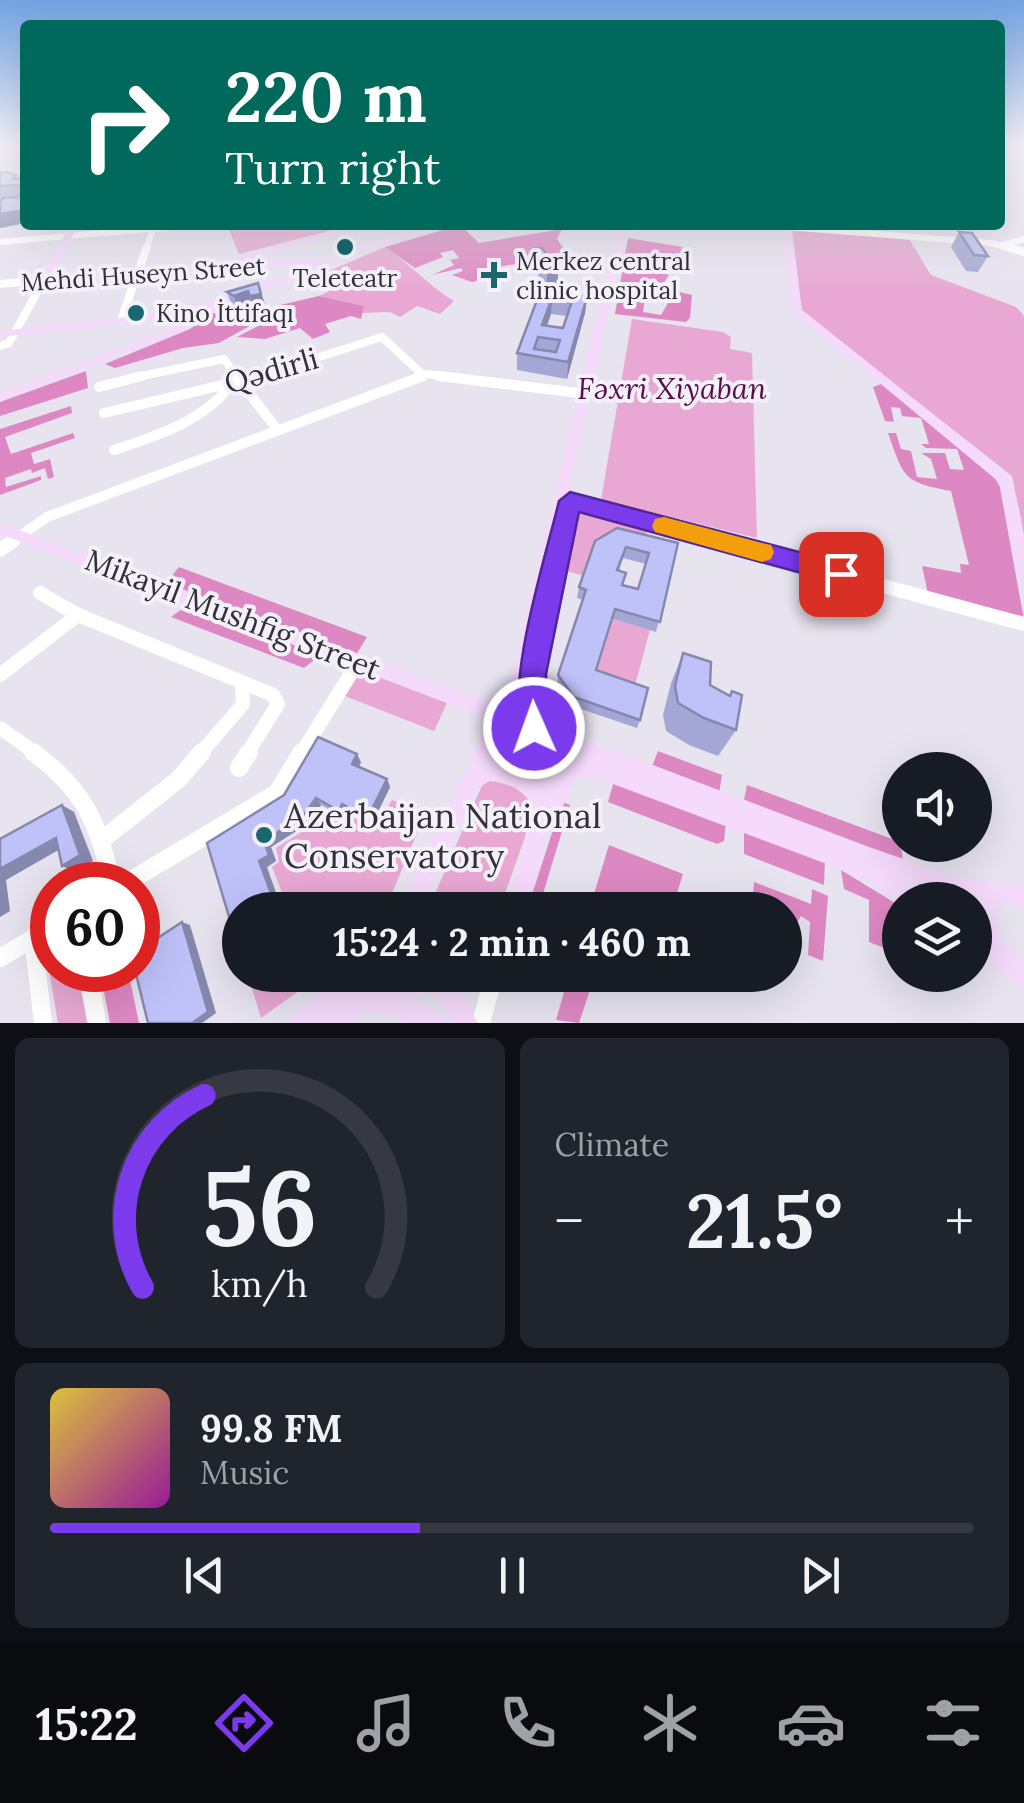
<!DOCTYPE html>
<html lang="en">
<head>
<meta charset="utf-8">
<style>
	body { margin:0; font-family:Lora,serif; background:#20242c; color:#f1f3f6; height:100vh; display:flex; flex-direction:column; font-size:38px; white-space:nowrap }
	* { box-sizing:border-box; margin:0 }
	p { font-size:32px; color:#9ea1a6 }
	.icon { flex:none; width:55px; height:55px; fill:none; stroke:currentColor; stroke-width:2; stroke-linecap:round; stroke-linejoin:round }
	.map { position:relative; height:1023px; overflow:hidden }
	.side { display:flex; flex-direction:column; gap:15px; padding:15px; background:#0d0f14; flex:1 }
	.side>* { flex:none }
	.hud { position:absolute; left:20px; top:20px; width:985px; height:210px; border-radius:10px; box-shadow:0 10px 40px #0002; background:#00695c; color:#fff; overflow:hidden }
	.buttons { position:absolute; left:882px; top:752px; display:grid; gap:20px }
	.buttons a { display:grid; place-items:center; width:110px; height:110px; border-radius:50%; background:#171b24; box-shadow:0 10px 40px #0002; font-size:50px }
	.speed { position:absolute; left:30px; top:862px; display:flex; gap:20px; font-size:50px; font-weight:700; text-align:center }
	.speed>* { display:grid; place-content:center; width:130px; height:130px; border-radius:50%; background:#171b24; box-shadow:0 10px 40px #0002; line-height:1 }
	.speed .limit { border:15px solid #d22; background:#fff; color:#111 }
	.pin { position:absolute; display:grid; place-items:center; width:85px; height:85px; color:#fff; margin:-42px; border-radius:20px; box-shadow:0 5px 15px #0006 }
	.me { position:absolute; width:110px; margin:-55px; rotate:358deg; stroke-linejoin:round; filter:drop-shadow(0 0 8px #0008) }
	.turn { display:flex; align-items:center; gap:35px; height:210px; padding:0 40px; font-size:45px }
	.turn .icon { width:130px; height:130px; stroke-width:2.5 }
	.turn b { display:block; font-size:70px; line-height:85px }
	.big { font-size:75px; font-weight:700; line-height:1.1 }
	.side .tile { flex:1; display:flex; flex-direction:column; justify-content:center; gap:15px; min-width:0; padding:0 35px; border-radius:15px; background:#20242c }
	.side .dial { align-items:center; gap:0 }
	.dial svg { height:260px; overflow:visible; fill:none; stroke:#363941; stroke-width:7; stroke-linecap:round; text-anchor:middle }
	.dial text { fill:#f1f3f6; stroke:none }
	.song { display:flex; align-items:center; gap:30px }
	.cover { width:120px; height:120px; border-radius:15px; background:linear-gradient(135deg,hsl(50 70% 55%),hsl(300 70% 35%)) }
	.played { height:10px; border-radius:5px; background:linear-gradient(90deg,#7c3aed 40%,#363941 40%) }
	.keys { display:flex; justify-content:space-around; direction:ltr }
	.heat { display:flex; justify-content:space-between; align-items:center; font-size:55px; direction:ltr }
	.side .tiles { flex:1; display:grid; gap:15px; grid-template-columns:1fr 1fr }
	.tile:last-child { grid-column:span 2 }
	.trip { position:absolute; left:222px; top:892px; width:580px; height:100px; border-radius:50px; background:#171b24; box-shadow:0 10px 40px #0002; font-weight:700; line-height:100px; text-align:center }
	.tabs { display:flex; height:160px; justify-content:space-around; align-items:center; background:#090b0e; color:#9ea1a6 }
	.tabs .icon { width:70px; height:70px }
	.tabs .on { color:#7c3aed }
	.tabs b { font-size:45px; color:#f1f3f6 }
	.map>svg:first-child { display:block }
	.green { fill:#e8a8d3 }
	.forest { fill:#de88c3 }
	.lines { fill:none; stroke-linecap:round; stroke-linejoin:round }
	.minor-far4 { stroke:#fff; stroke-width:6 }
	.minor-far3 { stroke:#fff; stroke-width:8 }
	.minor-far2 { stroke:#fff; stroke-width:10 }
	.minor-far1 { stroke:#fff; stroke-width:14 }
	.minor { stroke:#fff; stroke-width:18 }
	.major { fill:#f5dafb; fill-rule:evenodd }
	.wall { fill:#a4a7d6; fill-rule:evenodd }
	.shaded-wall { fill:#8688ae }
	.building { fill:#bfc2f9; stroke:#8688ae; stroke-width:2.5; fill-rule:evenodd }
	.route { fill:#7c3aed; stroke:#51269a; stroke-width:2.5 }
	.slow { fill:#f59e0b }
	.poi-dot { fill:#1b6770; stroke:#f4f1fc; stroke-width:4 }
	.labels { text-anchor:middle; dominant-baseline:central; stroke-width:8; stroke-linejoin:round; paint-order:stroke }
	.far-poi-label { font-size:25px; fill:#333136; stroke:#f4f1fc; text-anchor:start }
	.far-street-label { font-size:25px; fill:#333136; stroke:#f4f1fc }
	.street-label { font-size:30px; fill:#333136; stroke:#f4f1fc }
	.park-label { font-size:30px; font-style:italic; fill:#5a0d49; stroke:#f4f1fc }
	.near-poi-label { font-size:35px; fill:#333136; stroke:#f4f1fc; text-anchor:start }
</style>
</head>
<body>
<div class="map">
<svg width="1024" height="1023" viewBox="0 0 1024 1023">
	<rect width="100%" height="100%" fill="#e7e3ef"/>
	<g class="green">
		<polygon points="237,225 352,225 239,254 228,227"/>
		<polygon points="792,230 909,239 931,275 1016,307 1024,316 1024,535 1012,476 802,311"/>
		<path d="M385,247C410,264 429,286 454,301L440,314L417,306L400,317L390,312L362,313L364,306L319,296L344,284L322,274Z"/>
		<polygon points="632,319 723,332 731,337 730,349 752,353 757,538 601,500"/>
		<polygon points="576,508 648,526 644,545 585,576 562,570"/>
		<polygon points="613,619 650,630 633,693 594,680"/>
		<polygon points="361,670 447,703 434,731 345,696"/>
		<polygon points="486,776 528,790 535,809 499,910 428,910"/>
		<polygon points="392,800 425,814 385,910 289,910 272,867 279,862 276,848 311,826 320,810 344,822 348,815 376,828"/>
		<polygon points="52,953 52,970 77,970 87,1023 58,1023 48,964"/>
		<polygon points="248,975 321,975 261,1018"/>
	</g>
	<g class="forest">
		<polygon points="460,225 479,243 562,229 557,239 565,250 558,256 519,258 517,264 484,269 489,278 472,282 452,275 463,271 461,268 432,275 454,265 450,260 459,258 453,250 440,253 443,257 415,268 385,247"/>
		<polygon points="628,238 683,247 678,258 670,257 662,273 669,275 658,291 646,290 643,312 661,315 675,291 692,295 690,318 686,322 615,314"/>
		<polygon points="319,296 364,306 361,319 351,316 325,324 330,332 313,339 300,328 265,339 237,337 258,326 256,319 283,312 280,305"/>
		<polygon points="213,313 234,321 248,316 255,323 219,343 183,348 115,368 105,364 190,329"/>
		<polygon points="86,371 88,388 0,416 0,402"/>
		<path d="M881,384L999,482L1024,620L928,594L922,566L961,573L960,564L969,565L951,491C903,482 904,478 888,433H896L901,449L911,451L917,477L937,479L931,459L921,453H945L950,469L964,470L957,449L926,448L921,444H929L921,418L902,416L900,408L891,407L894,422L885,421L873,387Z"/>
		<polygon points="71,406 72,413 5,437 11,454 73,433 75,438 31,453 34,464 50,459 54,477 48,479 45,468 32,473 31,469 5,478 6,487 41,476 41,480 0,495 0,429"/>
		<polygon points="179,567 367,637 356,655 166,583"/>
		<polygon points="189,604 321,655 304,668 171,617"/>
		<polygon points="658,751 722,775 719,794 651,769"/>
		<polygon points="614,781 726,822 724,841 717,844 608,802"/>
		<polygon points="747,785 900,842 903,860 744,800"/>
		<polygon points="562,802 570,805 538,910 527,910"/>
		<polygon points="744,831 825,859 824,885 744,854"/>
		<polygon points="609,845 683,874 673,906 631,898 616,910 589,910"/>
		<polygon points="841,870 900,906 900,954 869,942 869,900 844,889"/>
		<polygon points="754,882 811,904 812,889 828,896 823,961 808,955 810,922 801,916 793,929 785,926 785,910 752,910"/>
		<polygon points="128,970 139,1023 110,1023 103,986"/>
		<polygon points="569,975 595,975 579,1023 556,1020"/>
	</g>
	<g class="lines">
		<g class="minor-far4">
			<polyline points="786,227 991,243 1012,249"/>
			<polyline points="0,242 196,225"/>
			<polyline points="1002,245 1024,239"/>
			<polyline points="146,249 153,229"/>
		</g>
		<g class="minor-far3">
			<polyline points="1003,246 1024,252"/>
			<polyline points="0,284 44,280"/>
			<polyline points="121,320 147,246"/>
			<polyline points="0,346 9,343 44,280"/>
			<polyline points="132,378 224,359 238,378"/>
			<polyline points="253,378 382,337 423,375"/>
			<polyline points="416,378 427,374 459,378"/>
		</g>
		<g class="minor-far2">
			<polyline points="236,376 276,428"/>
			<polyline points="439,376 587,394"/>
			<polyline points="99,387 142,376"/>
			<polyline points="104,413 261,376"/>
			<path d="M114,450C156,436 205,421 232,383"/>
			<polyline points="570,501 726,543"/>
			<polyline points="10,543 47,517 423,376"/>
		</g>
		<g class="minor-far1">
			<polyline points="717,541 1024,624"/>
			<polyline points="0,550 13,541"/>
			<polyline points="40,593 78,615 242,682 243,704 200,754"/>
			<polyline points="0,675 78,615"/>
			<polyline points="242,682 273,695 278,704 247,754"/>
			<polyline points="0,728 37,754"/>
			<polyline points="301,754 358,662"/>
		</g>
		<g class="minor">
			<path d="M33,752C86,791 98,823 112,885"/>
			<polyline points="239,768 249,752"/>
			<polyline points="103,839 179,779 202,752"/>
			<polyline points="123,885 277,793 302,752"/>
			<polyline points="33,938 43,1023"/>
			<polyline points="0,958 52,927"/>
			<polyline points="88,970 97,1023"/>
			<polyline points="481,1023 494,975"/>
		</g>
		<g class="major">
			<polygon points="70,225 78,225 51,277 240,259 240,256 353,225 366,225 248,260 312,260 433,225 446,225 312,266 227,265 41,282 39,280"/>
			<path d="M619,225H627L556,546L564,547L566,551L540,685L545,724L866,846L953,876L1024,886V908L1009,903L1000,905L994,917L1001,939L1024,960V987C994,975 965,932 980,900L953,896L902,879L925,893L929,900L900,901L859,876L589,775L574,780L553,830L546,833L541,858L542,861L526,910H504L518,871L532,804C521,789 508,783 490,781L476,789L421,910H399L490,719L0,534V523L497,704L511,676ZM523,687L526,716L512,711ZM506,725L518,730L502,732ZM551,744L584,758L561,765L553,785L548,747ZM510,748L530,749L533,777L508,765L492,762Z"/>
			<path d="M782,225H790L801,309L1004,471C1024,503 1024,543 1024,581L1019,579L1017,575L1001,488L994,477L791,310Z"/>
			<polygon points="334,261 337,262 337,266 215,304 220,307 218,309 182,331 0,401 0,393 174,327 210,306 170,318 0,337 0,331 169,312"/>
			<path d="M344,975H373L370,982C402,969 451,975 486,975L483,983L458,989L478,1023H453L434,993L406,997L441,1015L445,1023H408L386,1012H365L348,1023H288L292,1015Z"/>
		</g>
	</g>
	<g class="wall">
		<polygon points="0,173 18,178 25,178 25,223 0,228 0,201 2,198 0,198"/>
		<polygon points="959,232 988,256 978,272 966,271 951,247"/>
		<polygon points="531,249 558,286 547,288 531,265"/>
		<polygon points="258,283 265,304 253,307 251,302 237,307 231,303 227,292"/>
		<path d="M540,292L587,297L585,313L567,379L517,370V353ZM551,314L567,316L563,328L547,326Z"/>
		<path d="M595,541L678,543L656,632L613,619L596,671L640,720L637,728L572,706L557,685L558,675L583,600L577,598L579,587ZM623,558L646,564L638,589L623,585L619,571Z"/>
		<polygon points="683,653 710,685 736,730 718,756 689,745 666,731 663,715 671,683"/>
		<polygon points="361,762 359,767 387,779 390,787 375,818 362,812 359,818 347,811 343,818 321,805 309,823 271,847 276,861 267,867 240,910 284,795"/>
	</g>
	<g class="shaded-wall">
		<polygon points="25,210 25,223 0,228 0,214"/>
		<polygon points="558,270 558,286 547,288 547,272"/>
		<polygon points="248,291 251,302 237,307 234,296"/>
		<polygon points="261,294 265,304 253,307 250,296"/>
		<polygon points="587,297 585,313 567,379 568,362"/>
		<polygon points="552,298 551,314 542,338 542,325"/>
		<polygon points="357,754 361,762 356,772 352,764"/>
		<polygon points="387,779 390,787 375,818 371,811"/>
		<polygon points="316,798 321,805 309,823 271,847 276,861 267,867 282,910 276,910 259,861 264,841"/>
		<polygon points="342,804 347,811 343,818 339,811"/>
		<polygon points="62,805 74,812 93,861 75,872 62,866"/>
		<polygon points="358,805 362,812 359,818 355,811"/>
		<polygon points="56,838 69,844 6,880 10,911 0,917 0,869"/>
		<polygon points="182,922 190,925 216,1013 202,1023 192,1023"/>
	</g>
	<g class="building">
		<polygon points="5,172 16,175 13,179 25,178 25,210 0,214 0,201 3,198 18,197 22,189 18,185 0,186 0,173"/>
		<polygon points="959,232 972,233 988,256 974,255"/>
		<polygon points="542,248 558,270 547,272 531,249"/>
		<polygon points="258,283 261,294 250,296 248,291 234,296 227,292"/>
		<path d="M540,292L587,297L568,362L517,353ZM552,298L572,301L563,328L542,325ZM538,337L560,340L556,352L534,349Z"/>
		<path d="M617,528L678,543L660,622L615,609L596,670L648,688L640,720L574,697L558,675L586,590L579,587L595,541ZM626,547L649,553L638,589L622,585L626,573L617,570Z"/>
		<polygon points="683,653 711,662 710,685 730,696 732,691 742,695 736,730 704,718 678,703 675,686"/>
		<polygon points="318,737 357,754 352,764 387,779 371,811 358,805 355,811 342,804 339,811 316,798 303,816 264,841 269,855 259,861 277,909 240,910 239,950 207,843 284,795"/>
		<polygon points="62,805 80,855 62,866 56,838 0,869 0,839"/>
		<polygon points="182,922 208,1012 192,1023 148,1023 135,970 138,970 138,951"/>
	</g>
	<linearGradient id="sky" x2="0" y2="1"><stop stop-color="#72a3e2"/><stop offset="0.5" stop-color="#f4f2f8"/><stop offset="1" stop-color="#f4f2f8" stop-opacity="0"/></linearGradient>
	<rect width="1024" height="290" fill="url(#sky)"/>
	<path class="route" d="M570,492L841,563L849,566L853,574L849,581L841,584L579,512L546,674L549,728L545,738L534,742L524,738C503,688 546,556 559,501Z"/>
	<polygon class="slow" points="664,517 762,543 771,545 774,552 771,559 762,562 655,532 652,526 655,519"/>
	<g class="poi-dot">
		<circle cx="345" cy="247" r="10"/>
		<path d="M489 260h10v10h10v10h-10v10h-10v-10h-10v-10h10z"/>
		<circle cx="136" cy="313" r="10"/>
		<circle cx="264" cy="835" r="10"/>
	</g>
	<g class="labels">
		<g class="far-poi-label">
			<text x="516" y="261">Merkez central<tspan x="516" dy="29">clinic hospital</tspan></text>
			<text x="345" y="278" text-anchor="middle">Teleteatr</text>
			<text x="156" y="313">Kino İttifaqı</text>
		</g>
		<g class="far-street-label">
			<text transform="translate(143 274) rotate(-4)">Mehdi Huseyn Street</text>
		</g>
		<g class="street-label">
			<text transform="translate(271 370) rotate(-16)">Qədirli</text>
			<text transform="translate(233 614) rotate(21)">Mikayil Mushfig Street</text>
		</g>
		<g class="park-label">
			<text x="672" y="388">Fəxri Xiyaban</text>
		</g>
		<g class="near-poi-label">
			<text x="284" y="815">Azerbaijan National<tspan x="284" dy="40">Conservatory</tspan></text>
		</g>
	</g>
</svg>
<div class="buttons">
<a><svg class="icon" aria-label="sound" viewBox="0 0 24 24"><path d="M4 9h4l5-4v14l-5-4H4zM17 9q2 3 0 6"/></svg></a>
<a><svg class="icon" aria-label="layers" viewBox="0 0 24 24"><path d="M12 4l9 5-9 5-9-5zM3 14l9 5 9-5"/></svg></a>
</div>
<div class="speed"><div class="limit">60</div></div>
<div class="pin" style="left:841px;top:574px;background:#d93025"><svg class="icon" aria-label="arrive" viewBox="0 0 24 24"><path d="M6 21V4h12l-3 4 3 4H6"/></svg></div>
<svg class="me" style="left:534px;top:728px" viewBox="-20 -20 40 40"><circle r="17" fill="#7c3aed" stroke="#fff" stroke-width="3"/><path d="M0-11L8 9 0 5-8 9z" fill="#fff"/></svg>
<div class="trip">15:24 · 2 min · 460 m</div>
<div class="hud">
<div class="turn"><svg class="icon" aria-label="right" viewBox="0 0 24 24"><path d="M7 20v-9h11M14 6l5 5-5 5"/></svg><div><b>220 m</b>Turn right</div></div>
</div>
</div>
<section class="side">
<div class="tiles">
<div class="tile dial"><svg viewBox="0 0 100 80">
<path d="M14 69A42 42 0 1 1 86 69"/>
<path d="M14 69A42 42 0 0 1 33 10" stroke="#7c3aed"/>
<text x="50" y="56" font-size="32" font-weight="700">56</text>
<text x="50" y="72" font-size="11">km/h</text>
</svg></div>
<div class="tile"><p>Climate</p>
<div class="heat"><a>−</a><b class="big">21.5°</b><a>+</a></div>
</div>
<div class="tile">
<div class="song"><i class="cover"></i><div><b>99.8 FM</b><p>Music</p></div></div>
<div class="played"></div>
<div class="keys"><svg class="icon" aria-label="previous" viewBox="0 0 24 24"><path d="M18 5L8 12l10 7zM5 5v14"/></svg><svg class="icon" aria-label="pause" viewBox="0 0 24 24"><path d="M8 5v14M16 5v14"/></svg><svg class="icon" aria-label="next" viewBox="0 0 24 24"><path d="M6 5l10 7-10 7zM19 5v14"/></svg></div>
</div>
</div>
</section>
<nav class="tabs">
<b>15:22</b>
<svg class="icon on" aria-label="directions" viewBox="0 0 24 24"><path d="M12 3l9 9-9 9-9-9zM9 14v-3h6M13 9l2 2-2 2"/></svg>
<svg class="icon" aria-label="music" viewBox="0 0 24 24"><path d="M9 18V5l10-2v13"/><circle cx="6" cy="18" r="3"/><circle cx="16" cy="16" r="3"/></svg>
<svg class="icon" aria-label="phone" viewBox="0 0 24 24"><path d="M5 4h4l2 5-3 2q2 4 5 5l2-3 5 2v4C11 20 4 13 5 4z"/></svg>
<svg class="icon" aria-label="climate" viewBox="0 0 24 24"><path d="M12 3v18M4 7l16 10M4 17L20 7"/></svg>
<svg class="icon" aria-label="car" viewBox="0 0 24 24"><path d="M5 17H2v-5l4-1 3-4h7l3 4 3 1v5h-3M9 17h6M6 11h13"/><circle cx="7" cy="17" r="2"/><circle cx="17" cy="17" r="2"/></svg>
<svg class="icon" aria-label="filters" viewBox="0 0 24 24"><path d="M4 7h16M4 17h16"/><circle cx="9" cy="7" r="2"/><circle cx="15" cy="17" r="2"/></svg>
</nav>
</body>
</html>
